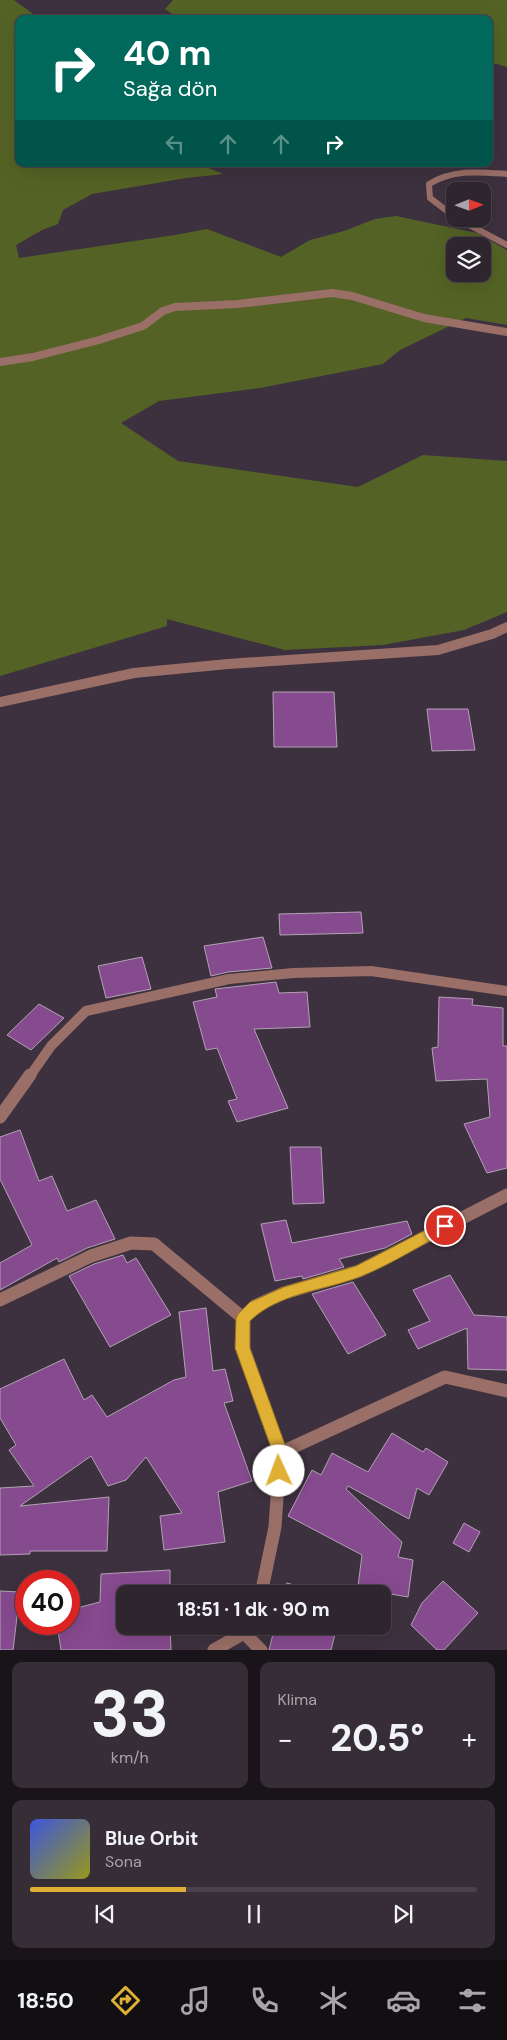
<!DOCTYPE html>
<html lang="tr">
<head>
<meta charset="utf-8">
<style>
	body { margin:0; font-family:"DM Sans",sans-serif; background:#362d37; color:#f1f3f6; height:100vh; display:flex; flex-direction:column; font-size:19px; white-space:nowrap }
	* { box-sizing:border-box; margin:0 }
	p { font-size:16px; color:#a7a5aa }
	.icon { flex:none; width:28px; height:28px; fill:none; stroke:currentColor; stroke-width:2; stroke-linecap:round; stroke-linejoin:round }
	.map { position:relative; height:1650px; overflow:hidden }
	.sheet { display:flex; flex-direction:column; gap:12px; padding:12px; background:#19141a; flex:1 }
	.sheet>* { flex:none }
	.banner { position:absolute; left:15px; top:15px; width:478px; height:152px; border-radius:10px; box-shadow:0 5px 20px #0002,0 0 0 1px #49424b; background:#00695c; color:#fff; overflow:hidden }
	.needle { width:32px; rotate:89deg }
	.controls { position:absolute; left:446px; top:182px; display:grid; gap:10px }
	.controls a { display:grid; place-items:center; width:45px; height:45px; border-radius:10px; background:#2e252f; box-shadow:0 5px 20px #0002,0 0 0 1px #49424b; font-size:25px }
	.speed { position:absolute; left:15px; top:1570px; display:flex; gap:10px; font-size:25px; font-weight:700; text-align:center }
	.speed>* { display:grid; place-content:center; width:65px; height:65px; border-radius:50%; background:#2e252f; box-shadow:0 5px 20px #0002,0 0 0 1px #49424b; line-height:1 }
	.speed .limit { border:8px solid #d22; background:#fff; color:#111 }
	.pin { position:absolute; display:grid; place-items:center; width:42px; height:42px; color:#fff; margin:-21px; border:2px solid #fff; border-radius:50%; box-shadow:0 1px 5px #0007 }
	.me { position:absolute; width:55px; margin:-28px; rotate:358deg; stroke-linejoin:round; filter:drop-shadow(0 0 4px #0008) }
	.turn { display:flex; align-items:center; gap:18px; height:105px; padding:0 25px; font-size:22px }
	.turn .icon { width:65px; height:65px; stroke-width:2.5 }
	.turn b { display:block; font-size:35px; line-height:42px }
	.lanes { display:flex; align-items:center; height:48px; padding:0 25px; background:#0003; justify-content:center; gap:25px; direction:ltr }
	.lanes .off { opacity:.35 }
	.big { font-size:38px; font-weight:700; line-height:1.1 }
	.sheet .card { flex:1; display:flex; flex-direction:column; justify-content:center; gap:8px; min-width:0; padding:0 18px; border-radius:10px; background:#362d37 }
	.sheet .dial { align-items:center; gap:0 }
	.dial b { font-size:65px; line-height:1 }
	.song { display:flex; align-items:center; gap:15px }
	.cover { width:60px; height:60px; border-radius:8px; background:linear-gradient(135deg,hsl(230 70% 55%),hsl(60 70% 35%)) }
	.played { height:5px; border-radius:2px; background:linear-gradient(90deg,#dfb034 35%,#49424b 35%) }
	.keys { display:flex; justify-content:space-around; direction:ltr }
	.heat { display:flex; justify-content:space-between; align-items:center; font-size:28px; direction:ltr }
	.sheet .tiles { flex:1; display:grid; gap:12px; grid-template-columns:1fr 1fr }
	.card:last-child { grid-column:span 2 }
	.trip { position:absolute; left:116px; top:1585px; width:275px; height:50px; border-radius:10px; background:#2e252f; box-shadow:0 5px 20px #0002,0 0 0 1px #49424b; font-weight:700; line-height:50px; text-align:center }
	.dock { display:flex; height:80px; justify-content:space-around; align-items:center; background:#120f13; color:#a7a5aa }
	.dock .icon { width:35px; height:35px }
	.dock .active { color:#dfb034 }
	.dock b { font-size:22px; color:#f1f3f6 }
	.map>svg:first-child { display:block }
	.green { fill:#546325; fill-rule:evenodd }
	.building { fill:#864a8f; stroke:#b2a3b4 }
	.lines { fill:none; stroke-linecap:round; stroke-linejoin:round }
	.minor-far2 { stroke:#9a6f67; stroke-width:8 }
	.minor-far1 { stroke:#9a6f67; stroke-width:10 }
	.minor { stroke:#9a6f67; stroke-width:13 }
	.tertiary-far2 { stroke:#9a6f67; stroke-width:6 }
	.tertiary-far1 { stroke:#9a6f67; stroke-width:10 }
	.tertiary { stroke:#9a6f67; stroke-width:13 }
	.route { fill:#dfb034; stroke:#917222 }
</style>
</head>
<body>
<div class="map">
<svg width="507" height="1650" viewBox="0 0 507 1650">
	<rect width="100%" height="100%" fill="#3e313f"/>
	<g class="green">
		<path d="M0,0H14L40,19H19V164H199L223,174L186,178L92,194L63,210L58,224L42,230L16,245L19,258L175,235L207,229L281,257L310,240L344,231L375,219L396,216L477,233L507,250V325L466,318L400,350L383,364L260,388L159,401L121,423L178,461L358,487L423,455L507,461V612L464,630L383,645L285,650L167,619V626L0,676ZM455,246H482V274H455Z"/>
		<polygon points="173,0 507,0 507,67 489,62 489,19 179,19 165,9"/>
	</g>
	<g class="building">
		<polygon points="273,692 334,692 337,747 274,747"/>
		<polygon points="427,709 468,709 475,750 432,751"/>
		<polygon points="361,912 363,933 280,935 279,914"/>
		<polygon points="263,937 272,968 228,972 211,976 204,946"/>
		<polygon points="142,957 151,989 106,998 98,966"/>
		<polygon points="276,982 279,993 307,992 310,1027 254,1029 288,1108 237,1122 228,1101 237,1099 217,1048 206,1050 193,1002 217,997 215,989"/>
		<polygon points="439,997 473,999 472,1005 503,1008 503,1046 507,1046 507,1168 487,1173 464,1124 490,1117 487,1079 436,1081 432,1048 438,1047"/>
		<polygon points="39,1004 64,1018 31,1050 7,1035"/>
		<polygon points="20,1130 39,1181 52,1176 67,1211 96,1200 115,1239 87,1248 59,1262 57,1258 0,1290 0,1263 32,1245 0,1179 0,1137"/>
		<polygon points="290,1147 321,1147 324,1203 293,1204"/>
		<polygon points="286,1220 292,1243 407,1221 412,1234 385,1248 339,1259 344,1267 303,1279 302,1276 275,1281 261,1224"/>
		<polygon points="123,1255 127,1263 136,1258 171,1315 110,1347 69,1276 94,1264"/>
		<polygon points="450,1275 474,1315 507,1317 507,1370 468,1369 467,1328 418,1349 408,1330 430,1321 413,1290"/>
		<polygon points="353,1282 386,1335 348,1354 312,1294"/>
		<polygon points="206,1308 213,1371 225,1369 233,1401 224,1403 252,1481 218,1492 225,1542 164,1550 160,1516 182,1513 146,1457 126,1480 108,1486 91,1456 20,1506 109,1497 107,1551 30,1551 30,1554 0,1555 0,1488 34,1486 9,1450 16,1445 0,1418 0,1389 64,1359 84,1400 92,1395 107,1417 174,1380 186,1377 179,1312"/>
		<polygon points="392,1433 423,1452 426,1448 448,1462 429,1495 417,1488 409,1519 348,1486 346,1489 402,1542 398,1557 413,1560 408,1597 391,1594 357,1594 362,1555 288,1516 312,1470 321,1475 332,1453 368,1472"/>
		<polygon points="464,1523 480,1532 469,1552 453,1543"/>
		<polygon points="170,1570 170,1594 125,1594 125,1626 170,1626 171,1650 61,1650 57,1624 69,1624 69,1610 100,1602 101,1574"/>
		<polygon points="443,1581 478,1613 444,1650 437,1650 411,1625 422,1603"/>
		<polygon points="287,1583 325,1594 284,1594"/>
		<polygon points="0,1591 20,1592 13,1650 0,1650"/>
		<polygon points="275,1626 337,1626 331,1650 269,1650"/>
	</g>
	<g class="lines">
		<polyline class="minor-far2" points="0,362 33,357 99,340 143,326 163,311 175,307 238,304 332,293 352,296 424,318 507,332"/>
		<polyline class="minor-far1" points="30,1076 51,1046 86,1011 229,979 293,973 371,971 507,991"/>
		<g class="minor">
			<polyline points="0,1117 30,1075"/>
			<polyline points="280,1453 445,1377 507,1391"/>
			<polyline points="244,1633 261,1650"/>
		</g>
		<g class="tertiary-far2">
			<path d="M455,217L430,198L429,184C454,169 479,172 507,174"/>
			<polyline points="458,219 507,245"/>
		</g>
		<polyline class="tertiary-far1" points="0,702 134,673 228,664 438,650 492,634 507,627"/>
		<g class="tertiary">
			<polyline points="0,1300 91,1256 131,1243 154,1244 243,1318"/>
			<polyline points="261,1594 275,1527 280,1453 243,1348 243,1318 255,1306 284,1293 359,1271 507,1195"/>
			<polyline points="214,1650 244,1633 248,1626"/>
		</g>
	</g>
	<path class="route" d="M445,1220L450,1222L452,1226L450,1230C421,1245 392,1264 362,1276C325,1291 280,1292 250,1321V1348L288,1453L284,1477L279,1479L274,1477L271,1471L273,1453L235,1348L236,1318L238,1314L250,1302L284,1287L356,1266Z"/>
</svg>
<div class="controls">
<a><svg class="needle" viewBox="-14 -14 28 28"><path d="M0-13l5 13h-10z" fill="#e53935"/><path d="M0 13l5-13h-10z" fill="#a7a5aa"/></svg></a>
<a><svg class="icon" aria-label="layers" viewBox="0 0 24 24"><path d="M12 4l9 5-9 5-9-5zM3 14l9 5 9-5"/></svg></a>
</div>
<div class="speed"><div class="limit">40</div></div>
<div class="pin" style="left:445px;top:1226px;background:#d93025"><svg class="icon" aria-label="arrive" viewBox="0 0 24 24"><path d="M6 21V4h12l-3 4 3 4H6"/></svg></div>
<svg class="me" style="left:279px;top:1471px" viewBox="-20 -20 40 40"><circle r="19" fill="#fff"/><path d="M0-13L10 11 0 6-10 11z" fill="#dfb034"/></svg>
<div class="trip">18:51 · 1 dk · 90 m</div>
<div class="banner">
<div class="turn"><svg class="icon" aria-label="right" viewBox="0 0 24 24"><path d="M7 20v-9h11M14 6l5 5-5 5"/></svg><div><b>40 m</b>Sağa dön</div></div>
<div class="lanes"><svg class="icon off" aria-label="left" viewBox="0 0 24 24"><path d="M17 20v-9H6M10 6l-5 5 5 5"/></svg><svg class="icon off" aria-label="ahead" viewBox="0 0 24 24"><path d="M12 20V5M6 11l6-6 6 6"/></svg><svg class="icon off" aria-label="ahead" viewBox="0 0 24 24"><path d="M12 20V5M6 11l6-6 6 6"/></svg><svg class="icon" aria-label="right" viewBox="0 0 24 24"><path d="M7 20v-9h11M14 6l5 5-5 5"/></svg></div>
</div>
</div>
<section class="sheet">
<div class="tiles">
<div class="card dial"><b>33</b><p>km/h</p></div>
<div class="card"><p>Klima</p>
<div class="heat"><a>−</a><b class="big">20.5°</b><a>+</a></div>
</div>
<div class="card">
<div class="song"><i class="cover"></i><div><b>Blue Orbit</b><p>Sona</p></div></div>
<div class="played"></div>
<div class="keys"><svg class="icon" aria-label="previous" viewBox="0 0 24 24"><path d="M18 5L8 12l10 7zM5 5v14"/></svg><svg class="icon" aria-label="pause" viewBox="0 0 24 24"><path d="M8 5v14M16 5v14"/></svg><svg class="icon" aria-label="next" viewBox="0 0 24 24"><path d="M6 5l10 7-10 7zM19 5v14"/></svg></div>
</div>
</div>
</section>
<nav class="dock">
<b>18:50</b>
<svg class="icon active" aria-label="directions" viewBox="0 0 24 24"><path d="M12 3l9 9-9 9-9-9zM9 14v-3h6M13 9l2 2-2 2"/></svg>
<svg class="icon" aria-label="music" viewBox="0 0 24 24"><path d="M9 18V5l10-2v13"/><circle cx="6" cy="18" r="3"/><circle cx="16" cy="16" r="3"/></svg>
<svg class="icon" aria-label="phone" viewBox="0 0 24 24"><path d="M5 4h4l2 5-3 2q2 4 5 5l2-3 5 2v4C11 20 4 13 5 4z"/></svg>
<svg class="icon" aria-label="climate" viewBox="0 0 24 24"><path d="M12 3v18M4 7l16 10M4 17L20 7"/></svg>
<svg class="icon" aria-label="car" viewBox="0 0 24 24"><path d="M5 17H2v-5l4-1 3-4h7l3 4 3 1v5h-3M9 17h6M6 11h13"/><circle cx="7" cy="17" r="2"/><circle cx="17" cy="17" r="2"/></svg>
<svg class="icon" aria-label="filters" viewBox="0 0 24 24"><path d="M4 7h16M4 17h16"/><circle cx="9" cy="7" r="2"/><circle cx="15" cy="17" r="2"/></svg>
</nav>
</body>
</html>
